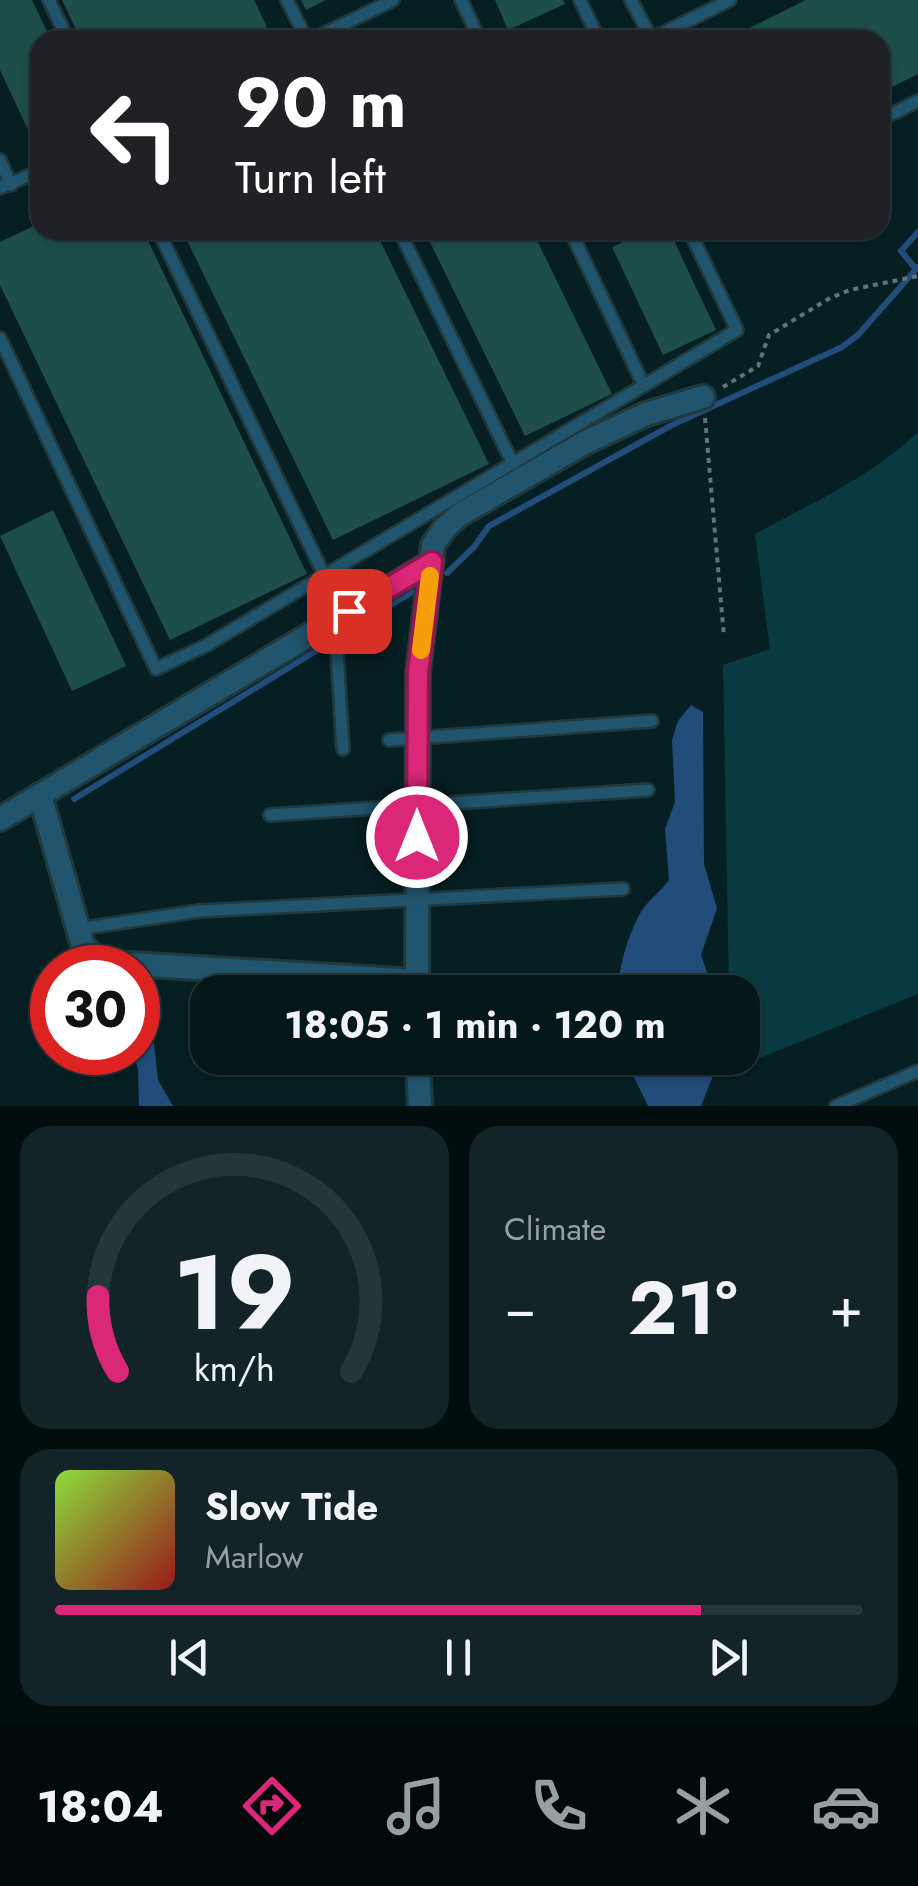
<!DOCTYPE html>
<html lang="en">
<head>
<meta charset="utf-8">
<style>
	body { margin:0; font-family:Jost,sans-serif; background:#122427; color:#f1f3f6; height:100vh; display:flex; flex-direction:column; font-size:38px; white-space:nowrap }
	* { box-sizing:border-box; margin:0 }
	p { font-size:32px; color:#979fa2 }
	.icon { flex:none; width:55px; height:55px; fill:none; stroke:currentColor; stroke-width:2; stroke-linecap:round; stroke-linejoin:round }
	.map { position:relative; height:1106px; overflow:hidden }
	.details { display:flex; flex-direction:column; gap:20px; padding:20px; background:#020d0e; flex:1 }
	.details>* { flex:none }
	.hud { position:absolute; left:30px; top:30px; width:860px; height:210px; border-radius:30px; box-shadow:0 2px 8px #0004,0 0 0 2px #253639; background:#202124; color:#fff; overflow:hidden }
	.speed { position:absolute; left:30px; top:945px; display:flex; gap:20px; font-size:50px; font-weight:700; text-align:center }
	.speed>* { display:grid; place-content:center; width:130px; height:130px; border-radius:50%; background:#04171a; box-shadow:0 2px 8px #0004,0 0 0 2px #253639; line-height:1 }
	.speed .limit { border:15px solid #d22; background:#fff; color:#111 }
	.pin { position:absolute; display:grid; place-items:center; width:85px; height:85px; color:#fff; margin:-42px; border-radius:20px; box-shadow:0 5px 15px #0006 }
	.me { position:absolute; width:110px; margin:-55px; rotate:0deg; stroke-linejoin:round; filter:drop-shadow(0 0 8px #0008) }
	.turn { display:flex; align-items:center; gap:35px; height:210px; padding:0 40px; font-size:45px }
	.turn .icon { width:130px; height:130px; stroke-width:2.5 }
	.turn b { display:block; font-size:70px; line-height:85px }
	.big { font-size:75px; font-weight:700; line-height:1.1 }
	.details .card { flex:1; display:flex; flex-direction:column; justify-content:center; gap:15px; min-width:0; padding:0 35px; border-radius:30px; background:#122427 }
	.details .dial { align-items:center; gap:0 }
	.dial svg { height:260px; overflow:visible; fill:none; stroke:#253639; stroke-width:7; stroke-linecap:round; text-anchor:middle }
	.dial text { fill:#f1f3f6; stroke:none }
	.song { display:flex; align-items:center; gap:30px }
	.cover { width:120px; height:120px; border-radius:15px; background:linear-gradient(135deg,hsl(90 70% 55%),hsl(0 70% 35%)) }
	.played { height:10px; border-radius:5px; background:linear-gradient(90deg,#db2777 80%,#253639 80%) }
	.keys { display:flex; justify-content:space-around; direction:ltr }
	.heat { display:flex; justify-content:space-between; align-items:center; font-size:55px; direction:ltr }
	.details .tiles { flex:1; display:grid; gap:20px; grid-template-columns:1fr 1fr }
	.card:last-child { grid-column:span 2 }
	.trip { position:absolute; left:190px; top:975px; width:570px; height:100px; border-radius:30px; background:#04171a; box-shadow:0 2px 8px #0004,0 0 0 2px #253639; font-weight:700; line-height:100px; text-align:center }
	.tab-bar { display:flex; height:160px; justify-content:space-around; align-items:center; background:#02090a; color:#979fa2 }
	.tab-bar .icon { width:70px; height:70px }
	.tab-bar .current { color:#db2777 }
	.tab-bar b { font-size:45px; color:#f1f3f6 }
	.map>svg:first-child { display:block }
	.green { fill:#093a41 }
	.water { fill:#224c79 }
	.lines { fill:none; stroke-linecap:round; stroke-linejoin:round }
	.stream { stroke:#224c79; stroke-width:6 }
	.building { fill:#1d4e4a }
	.service-casing { stroke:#20393d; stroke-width:16 }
	.minor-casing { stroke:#20393d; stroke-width:28 }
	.path { stroke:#5f7579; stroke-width:4; stroke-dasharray:5 5; stroke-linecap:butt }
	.service { stroke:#21556d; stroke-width:11 }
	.minor { stroke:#21556d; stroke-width:22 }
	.route-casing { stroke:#8e194d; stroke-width:25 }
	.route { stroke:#db2777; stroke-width:18 }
	.slow { stroke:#f59e0b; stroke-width:18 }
</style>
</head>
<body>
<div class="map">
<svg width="918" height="1106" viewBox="0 0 918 1106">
	<rect width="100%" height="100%" fill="#051f23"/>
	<path class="green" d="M918,432V994L730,1070V1058H742V992H729L723,665L770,649L755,534C812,503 871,477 918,432Z"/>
	<g class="water">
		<path d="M691,705L703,712L704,864L717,908L701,955L714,992H619C616,972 632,921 646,905C653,896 662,890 669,880L665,829L675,802L672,740L678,721Z"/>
		<polygon points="138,997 139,1021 153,1035 158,1080 173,1106 139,1106 138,1069 133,1053 138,1052"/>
		<polygon points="630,1058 720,1058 701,1106 648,1106 632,1073"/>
	</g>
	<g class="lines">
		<g class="stream">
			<polyline points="915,268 901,251 918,232"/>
			<polyline points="447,573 474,547 489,526 672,425 842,347 858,335 918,267"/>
			<polyline points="346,633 417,589"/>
			<polyline points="74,799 316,651"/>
		</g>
	</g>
	<g class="building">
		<polygon points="0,0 32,0 51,40 40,40 40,127 29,132 0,70"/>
		<polygon points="62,0 254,0 267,27 239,40 81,40"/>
		<polygon points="301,0 326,0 306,10"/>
		<polygon points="495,0 563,0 565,4 508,30"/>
		<polygon points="806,0 918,0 918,74 880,93 880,40 725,40"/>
		<polygon points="40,223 40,230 143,230 307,574 170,640 0,285 0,242"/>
		<polygon points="182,230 375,230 489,464 333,540"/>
		<polygon points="424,230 532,230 612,394 525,436"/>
		<polygon points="648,230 669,230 716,330 663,355 612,247"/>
		<polygon points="53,510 126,666 72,691 0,536"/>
	</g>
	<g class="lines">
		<defs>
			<g id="service">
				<polyline points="49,0 68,40"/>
				<polyline points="287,0 307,40"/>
				<polyline points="461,0 480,40"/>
				<polyline points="580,0 599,40"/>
				<polyline points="631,0 652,40"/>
				<polyline points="651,39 730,0"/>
				<polyline points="311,40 393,0"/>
				<polyline points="880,120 918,101"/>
				<polyline points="0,160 11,185"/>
				<polyline points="0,188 40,171"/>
				<polyline points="158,230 324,575"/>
				<polyline points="399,230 513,464"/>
				<polyline points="570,230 644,386"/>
				<polyline points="0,338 156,669 207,645 737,330 689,230"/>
				<polyline points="321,627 337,652 343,749"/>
				<polyline points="389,740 652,721"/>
				<polyline points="270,815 648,790"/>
				<polyline points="78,929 199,911 623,889"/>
				<polyline points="836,1106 918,1071"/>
			</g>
			<g id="minor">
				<polyline points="40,795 83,946 94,957 114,963 417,981"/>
				<polyline points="0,819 432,562"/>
				<polyline points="417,992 418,672 433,545 444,529 459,515 584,443 646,414 703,397"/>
				<polyline points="418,1058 420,1106"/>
			</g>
		</defs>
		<use href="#service" class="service-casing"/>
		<use href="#minor" class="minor-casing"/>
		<g class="path">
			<polyline points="723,387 758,366 769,335 830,298 850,290 918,276"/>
			<polyline points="705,418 724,637"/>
		</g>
		<use href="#service" class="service"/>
		<use href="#minor" class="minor"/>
	</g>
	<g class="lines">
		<defs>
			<polyline id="route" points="349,611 432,562 418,672 417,837"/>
		</defs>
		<use href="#route" class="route-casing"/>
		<use href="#route" class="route"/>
		<polyline class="slow" points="421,650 430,576"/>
	</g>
</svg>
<div class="speed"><div class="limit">30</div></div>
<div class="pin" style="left:349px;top:611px;background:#d93025"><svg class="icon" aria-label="arrive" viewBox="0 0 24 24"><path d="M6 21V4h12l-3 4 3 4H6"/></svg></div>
<svg class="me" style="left:417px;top:837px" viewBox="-20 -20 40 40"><circle r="17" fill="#db2777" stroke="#fff" stroke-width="3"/><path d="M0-11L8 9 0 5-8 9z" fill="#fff"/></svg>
<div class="trip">18:05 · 1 min · 120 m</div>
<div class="hud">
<div class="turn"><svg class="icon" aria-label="left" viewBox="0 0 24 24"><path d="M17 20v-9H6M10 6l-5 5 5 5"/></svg><div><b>90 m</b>Turn left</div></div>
</div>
</div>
<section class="details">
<div class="tiles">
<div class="card dial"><svg viewBox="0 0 100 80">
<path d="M14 69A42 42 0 1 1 86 69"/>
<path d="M14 69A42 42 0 0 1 8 46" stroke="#db2777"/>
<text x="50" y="56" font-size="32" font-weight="700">19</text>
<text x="50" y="72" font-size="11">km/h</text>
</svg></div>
<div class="card"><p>Climate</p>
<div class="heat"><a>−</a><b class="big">21°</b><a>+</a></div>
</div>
<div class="card">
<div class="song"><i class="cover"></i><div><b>Slow Tide</b><p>Marlow</p></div></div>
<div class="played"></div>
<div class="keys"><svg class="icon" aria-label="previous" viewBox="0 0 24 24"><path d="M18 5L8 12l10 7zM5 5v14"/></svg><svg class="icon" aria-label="pause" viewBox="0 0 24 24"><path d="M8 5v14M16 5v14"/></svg><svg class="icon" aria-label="next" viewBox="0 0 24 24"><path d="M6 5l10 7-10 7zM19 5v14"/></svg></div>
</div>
</div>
</section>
<nav class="tab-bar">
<b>18:04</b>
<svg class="icon current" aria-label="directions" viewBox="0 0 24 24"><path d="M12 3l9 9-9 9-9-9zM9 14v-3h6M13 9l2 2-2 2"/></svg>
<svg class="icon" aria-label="music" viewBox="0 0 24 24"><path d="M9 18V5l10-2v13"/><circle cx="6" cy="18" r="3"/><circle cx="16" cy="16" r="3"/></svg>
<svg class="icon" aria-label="phone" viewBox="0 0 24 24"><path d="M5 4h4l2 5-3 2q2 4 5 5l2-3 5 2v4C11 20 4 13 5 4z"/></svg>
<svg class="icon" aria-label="climate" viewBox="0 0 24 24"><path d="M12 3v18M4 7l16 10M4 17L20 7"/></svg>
<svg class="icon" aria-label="car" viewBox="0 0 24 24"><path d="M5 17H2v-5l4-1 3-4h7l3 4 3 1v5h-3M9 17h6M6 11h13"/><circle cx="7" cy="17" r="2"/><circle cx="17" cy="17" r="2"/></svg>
</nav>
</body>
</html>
